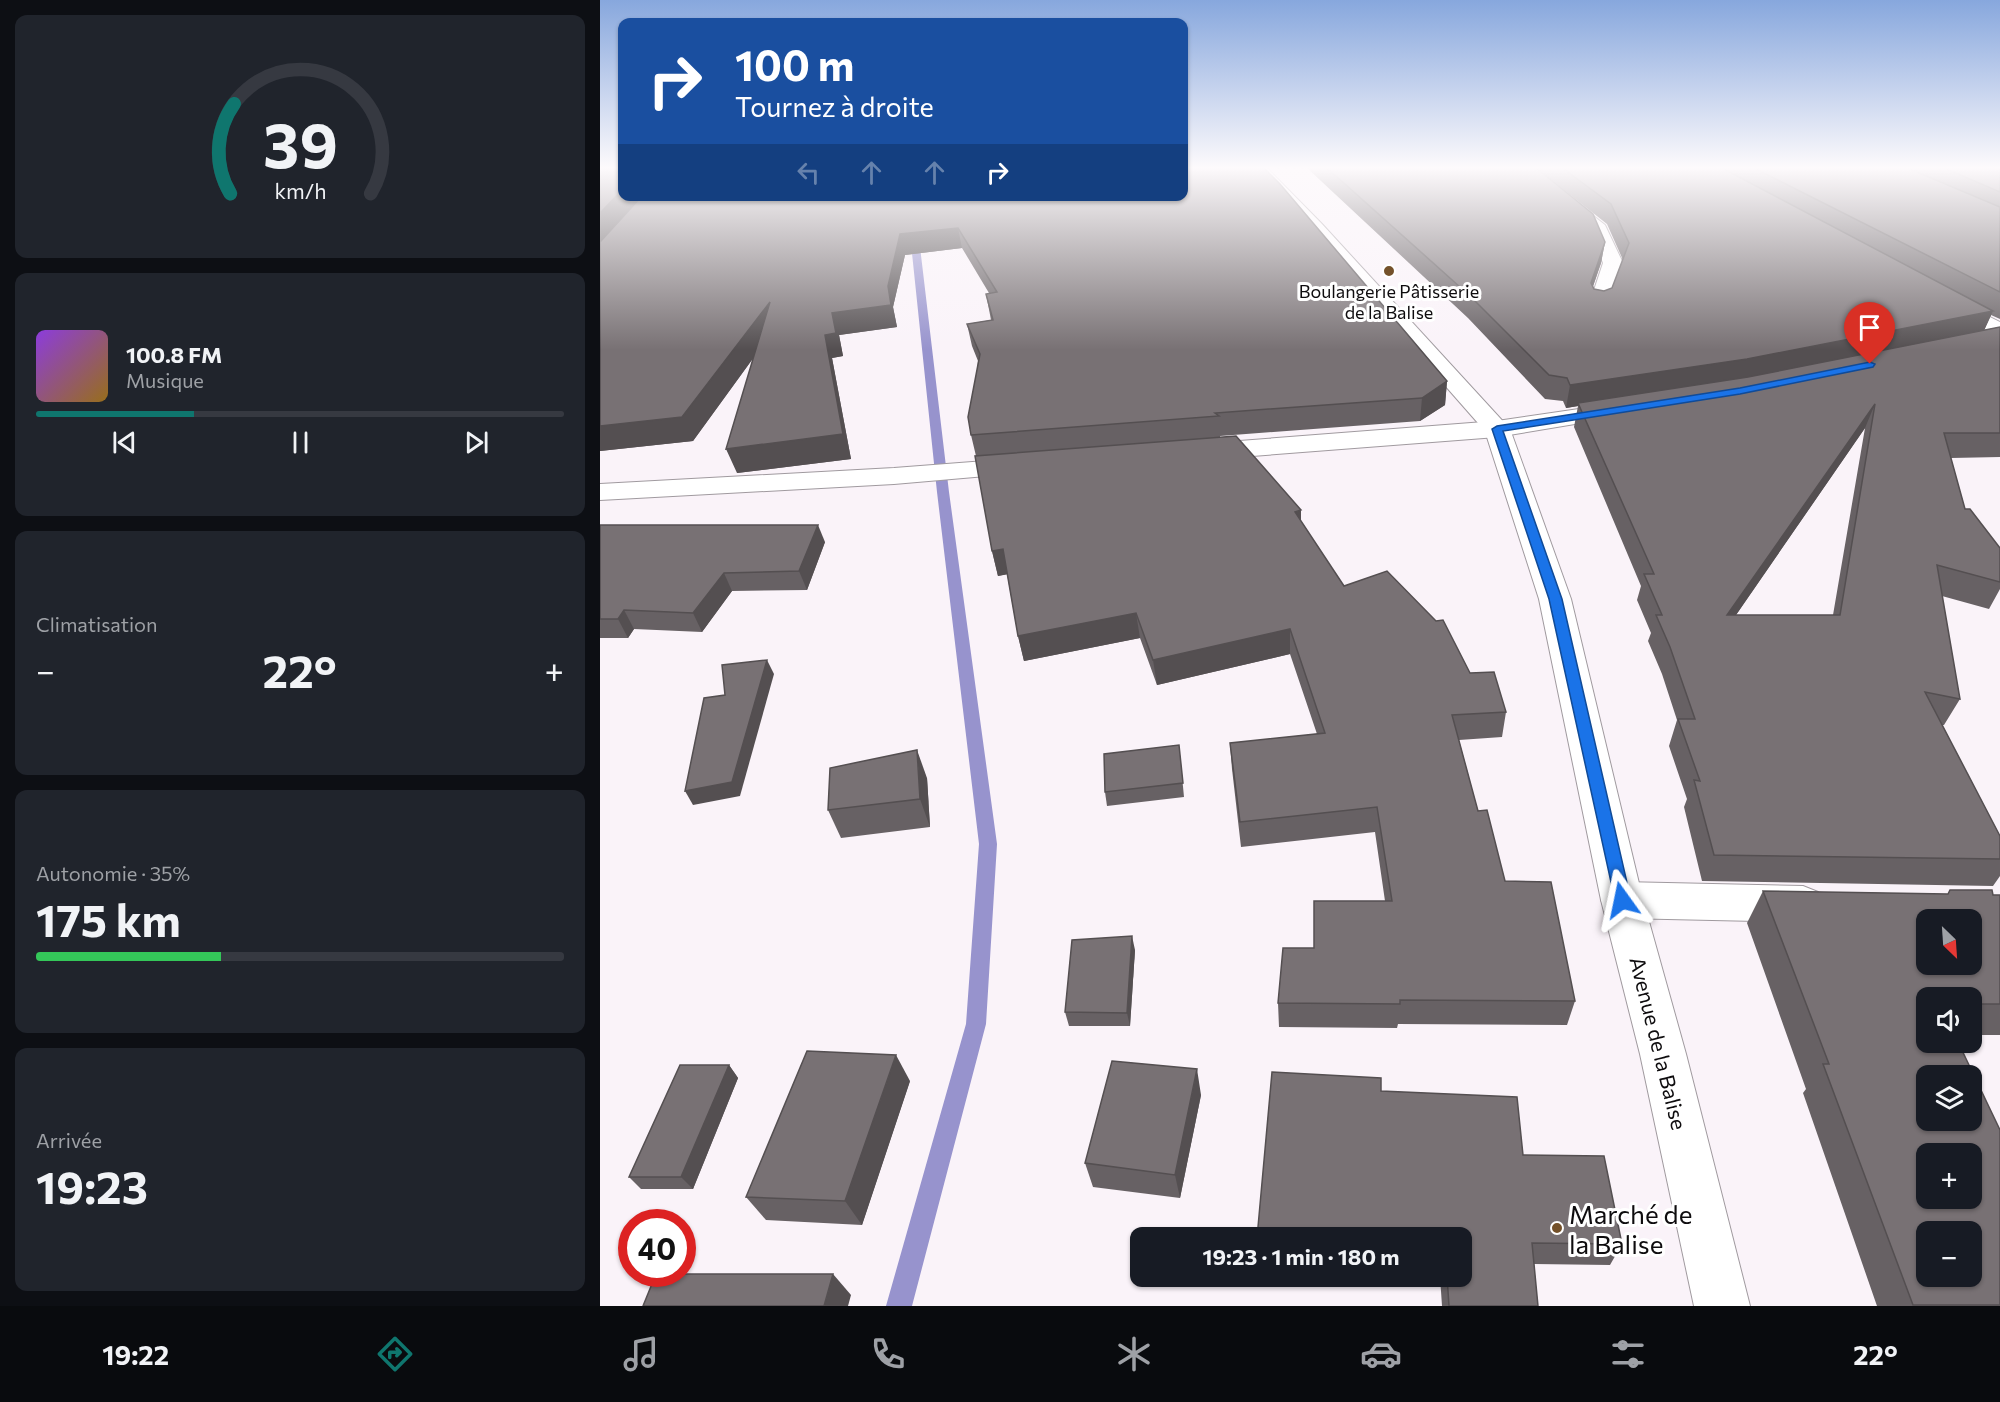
<!DOCTYPE html>
<html lang="fr">
<head>
<meta charset="utf-8">
<style>
	body { margin:0; font-family:Commissioner,sans-serif; background:#20242c; color:#f1f3f6; height:100vh; display:flex; flex-direction:column; font-size:22px; white-space:nowrap }
	* { box-sizing:border-box; margin:0 }
	p { font-size:20px; color:#9ea1a6 }
	.icon { flex:none; width:33px; height:33px; fill:none; stroke:currentColor; stroke-width:2; stroke-linecap:round; stroke-linejoin:round }
	.map { position:relative; flex:1; overflow:hidden }
	.side { display:flex; flex-direction:column; gap:15px; padding:15px; background:#0d0f14; width:600px }
	.side>* { flex:none }
	.top-card { position:absolute; left:18px; top:18px; width:570px; height:183px; border-radius:12px; box-shadow:0 2px 4px #0004; background:#1a4fa0; color:#fff; overflow:hidden }
	.needle { width:39px; rotate:155deg }
	.fabs { position:absolute; left:1316px; top:909px; display:grid; gap:12px }
	.fabs a { display:grid; place-items:center; width:66px; height:66px; border-radius:12px; background:#171b24; box-shadow:0 2px 4px #0004; font-size:30px }
	.speed { position:absolute; left:18px; top:1209px; display:flex; gap:12px; font-size:30px; font-weight:700; text-align:center }
	.speed>* { display:grid; place-content:center; width:78px; height:78px; border-radius:50%; background:#171b24; box-shadow:0 2px 4px #0004; line-height:1 }
	.speed .limit { border:9px solid #d22; background:#fff; color:#111 }
	.pin { position:absolute; display:grid; place-items:center; width:51px; height:51px; color:#fff; margin:-62px -26px; border-radius:50% 50% 50% 0; rotate:-45deg; box-shadow:0 0 6px #0007 }
	.pin .icon { rotate:45deg }
	.me { position:absolute; width:66px; margin:-33px; rotate:348deg; stroke-linejoin:round; filter:drop-shadow(0 0 4px #0008) }
	.turn { display:flex; align-items:center; gap:21px; height:126px; padding:0 18px; font-size:27px }
	.turn .icon { width:78px; height:78px; stroke-width:2.5 }
	.turn b { display:block; font-size:42px; line-height:51px }
	.lanes { display:flex; align-items:center; height:57px; padding:0 18px; background:#0003; justify-content:center; gap:30px; direction:ltr }
	.lanes .off { opacity:.35 }
	.big { font-size:45px; font-weight:700; line-height:1.1 }
	.side .tile { flex:1; display:flex; flex-direction:column; justify-content:center; gap:9px; min-width:0; padding:0 21px; border-radius:12px; background:#20242c }
	.side .dial { align-items:center; gap:0 }
	.dial svg { height:156px; overflow:visible; fill:none; stroke:#363941; stroke-width:7; stroke-linecap:round; text-anchor:middle }
	.dial text { fill:#f1f3f6; stroke:none }
	.song { display:flex; align-items:center; gap:18px }
	.cover { width:72px; height:72px; border-radius:9px; background:linear-gradient(135deg,hsl(270 70% 55%),hsl(40 70% 35%)) }
	.played { height:6px; border-radius:3px; background:linear-gradient(90deg,#0f766e 30%,#363941 30%) }
	.keys { display:flex; justify-content:space-around; direction:ltr }
	.heat { display:flex; justify-content:space-between; align-items:center; font-size:33px; direction:ltr }
	.charge { height:9px; border-radius:4px; background:linear-gradient(90deg,#34c759 35%,#363941 0) }
	.trip { position:absolute; left:530px; top:1227px; width:342px; height:60px; border-radius:12px; background:#171b24; box-shadow:0 2px 4px #0004; font-weight:700; line-height:60px; text-align:center }
	.tabs { display:flex; height:96px; justify-content:space-around; align-items:center; background:#090b0e; color:#9ea1a6 }
	.tabs .icon { width:42px; height:42px }
	.tabs .on { color:#0f766e }
	.tabs b { font-size:27px; color:#f1f3f6 }
	main { display:flex; flex:1; min-height:0 }
	.map>svg:first-child { display:block }
	.lines { fill:none; stroke-linecap:round; stroke-linejoin:round }
	.stream { fill:#9793cd; fill-rule:evenodd }
	.minor-casing { stroke:#a09a9f; stroke-width:2 }
	.tertiary-casing { stroke:#a09a9f; stroke-width:2 }
	.minor { fill:#fff; fill-rule:evenodd }
	.tertiary { fill:#fff; fill-rule:evenodd }
	.wall { fill:#676164; fill-rule:evenodd }
	.shaded-wall { fill:#544f51 }
	.building { fill:#787174; stroke:#544f51; stroke-width:1.5; fill-rule:evenodd }
	.route { fill:#1a73e8; stroke:#114b97; stroke-width:1.5 }
	.poi-dot { fill:#74512a; stroke:#fff; stroke-width:2 }
	.labels { text-anchor:middle; dominant-baseline:central; stroke-width:6; stroke-linejoin:round; paint-order:stroke }
	.far-poi-label { font-size:18px; fill:#0e0c0e; stroke:#fff }
	.street-label { font-size:21px; fill:#0e0c0e; stroke:#fff }
	.near-poi-label { font-size:26px; fill:#0e0c0e; stroke:#fff; text-anchor:start }
</style>
</head>
<body>
<main>
<section class="side">
<div class="tile dial"><svg viewBox="0 0 100 80">
<path d="M14 69A42 42 0 1 1 86 69"/>
<path d="M14 69A42 42 0 0 1 16 23" stroke="#0f766e"/>
<text x="50" y="56" font-size="32" font-weight="700">39</text>
<text x="50" y="72" font-size="11">km/h</text>
</svg></div>
<div class="tile">
<div class="song"><i class="cover"></i><div><b>100.8 FM</b><p>Musique</p></div></div>
<div class="played"></div>
<div class="keys"><svg class="icon" aria-label="previous" viewBox="0 0 24 24"><path d="M18 5L8 12l10 7zM5 5v14"/></svg><svg class="icon" aria-label="pause" viewBox="0 0 24 24"><path d="M8 5v14M16 5v14"/></svg><svg class="icon" aria-label="next" viewBox="0 0 24 24"><path d="M6 5l10 7-10 7zM19 5v14"/></svg></div>
</div>
<div class="tile"><p>Climatisation</p>
<div class="heat"><a>−</a><b class="big">22°</b><a>+</a></div>
</div>
<div class="tile"><p>Autonomie · 35%</p><b class="big">175 km</b><div class="charge"></div></div>
<div class="tile"><p>Arrivée</p><b class="big">19:23</b></div>
</section>
<div class="map">
<svg width="1400" height="1306" viewBox="0 0 1400 1306">
	<rect width="100%" height="100%" fill="#faf3f9"/>
	<g class="lines">
		<polygon class="stream" points="306,196 314,196 349,492 397,844 386,1024 312,1306 286,1306 366,1024 379,844 337,492"/>
		<defs>
			<g id="minor">
				<polygon points="913,167 931,167 1005,225 1023,263 1006,309 999,311 992,309 989,305 1003,263 991,232"/>
				<polygon points="1347,296 1400,322 1400,338 1392,336 1340,306 1337,302 1340,298"/>
				<polygon points="1020,403 1029,405 1032,410 1029,415 897,437 600,460 591,458 587,452 591,446 600,444 897,421"/>
				<polygon points="423,458 432,460 436,466 432,472 294,484 0,500 0,484 294,468"/>
				<polygon points="1022,882 1203,886 1218,892 1224,904 1218,916 1203,922 1022,918 1007,912 1001,900 1007,888"/>
			</g>
			<polygon id="tertiary" points="649,167 666,167 722,224 910,429 971,599 1043,900 1086,1054 1150,1306 1094,1306 1040,1054 1001,900 939,599 885,431 710,232"/>
		</defs>
		<use href="#minor" class="minor-casing"/>
		<use href="#tertiary" class="tertiary-casing"/>
		<use href="#minor" class="minor"/>
		<use href="#tertiary" class="tertiary"/>
	</g>
	<g class="wall">
		<polygon points="0,167 22,196 584,196 847,381 845,405 820,421 620,436 620,438 701,521 744,586 870,673 906,712 902,737 859,740 878,811 905,881 975,1001 967,1025 798,1024 797,1028 679,1027 678,1003 714,948 785,901 775,832 641,847 632,769 630,743 717,734 690,654 557,685 540,638 424,661 418,636 407,574 398,576 392,551 376,456 371,435 378,361 372,346 367,324 391,320 386,294 389,293 362,248 305,255 293,307 297,327 239,335 243,356 232,358 251,459 137,473 154,357 93,441 0,451"/>
		<path d="M706,167H935L1005,242L1001,263L993,286L994,289L1004,291L1012,288L1023,260L1007,224L935,167H1400V319L1391,315L1384,330L1400,327V457L1351,458L1365,509L1400,548V589L1389,609L1342,596L1360,699L1344,725H1342L1400,836V876L1393,886L1102,881L1084,807L1087,799L1069,746L1077,720L1062,674L1048,641L1051,633L1037,600L1041,586L974,427L978,406L966,408L963,401L945,399L868,318ZM1265,428L1233,615H1136Z"/>
		<polygon points="0,525 225,542 207,590 132,591 102,632 34,629 28,638 0,638"/>
		<polygon points="579,745 584,797 507,806 505,792"/>
		<polygon points="327,778 330,827 241,838 228,810"/>
		<polygon points="1163,891 1400,895 1400,1035 1371,1035 1371,998 1326,998 1400,1130 1400,1306 1277,1306 1203,1093 1206,1089 1147,923"/>
		<polygon points="535,950 530,1026 469,1026 465,1012"/>
		<polygon points="129,1065 138,1078 93,1189 41,1189 29,1177"/>
		<polygon points="310,1081 262,1225 166,1220 146,1197"/>
		<polygon points="781,1091 923,1155 1022,1244 1010,1265 934,1264 938,1306 842,1306 840,1276 861,1276"/>
		<polygon points="601,1095 580,1198 493,1187 485,1163"/>
	</g>
	<g class="shaded-wall">
		<polygon points="22,190 22,196 42,196 0,243 0,213"/>
		<polygon points="358,228 362,248 305,255 293,307 297,327 239,335 243,356 232,358 251,459 137,473 126,449 225,335 232,313 288,286 300,234"/>
		<polygon points="1005,242 1001,263 987,304 991,283"/>
		<polygon points="170,302 178,324 93,441 0,451 0,426"/>
		<polygon points="1393,311 1383,333 1140,382 978,403 978,406 966,408 970,385"/>
		<polygon points="847,381 845,405 820,421 822,398"/>
		<polygon points="1275,404 1265,428 1118,641 1127,615"/>
		<polygon points="701,510 701,534 695,512"/>
		<polygon points="218,525 225,542 207,590 199,571"/>
		<polygon points="403,549 409,574 398,576 392,551"/>
		<polygon points="124,573 132,591 102,632 93,613"/>
		<polygon points="24,610 34,629 28,638 18,619"/>
		<polygon points="536,613 540,638 424,661 418,636"/>
		<polygon points="690,629 690,654 557,685 553,660"/>
		<polygon points="167,660 174,674 140,796 93,805 85,791"/>
		<polygon points="317,750 327,778 330,827 320,799"/>
		<polygon points="532,936 535,950 530,1026 527,1013"/>
		<polygon points="296,1055 310,1081 262,1225 245,1201"/>
		<polygon points="129,1065 138,1078 93,1189 81,1177"/>
		<polygon points="597,1069 601,1095 580,1198 575,1175"/>
		<polygon points="233,1274 251,1295 248,1306 224,1306"/>
	</g>
	<g class="building">
		<polygon points="0,167 22,167 22,190 0,213"/>
		<polygon points="584,167 663,167 680,184 847,381 822,398 615,413 619,416 371,435 368,417 380,354 367,324 393,320 386,294 397,292 358,228 300,234 288,286 291,305 232,313 236,333 225,335 243,434 126,449 170,302 82,417 0,426 0,242 42,196 584,196"/>
		<polygon points="726,167 935,167 993,214 1005,242 991,283 994,289 1004,291 1012,288 1029,243 1011,204 961,167 1120,167 1393,311 1147,359 970,385 967,378 949,375 870,296"/>
		<polygon points="1152,167 1305,167 1400,207 1400,292"/>
		<polygon points="1342,167 1400,167 1400,192"/>
		<path d="M1400,327V433H1344L1365,509H1370L1400,548V582L1337,565L1360,699L1325,692L1400,836V859L1114,855L1094,780L1100,781L1078,719H1095L1070,647L1056,615H1062L1044,574H1054L978,403L1148,377ZM1275,404L1240,615H1127Z"/>
		<polygon points="636,436 701,510 695,512 744,586 787,571 836,621 843,620 870,673 894,672 906,712 852,715 878,811 887,810 905,881 951,882 975,1001 800,1000 800,1004 678,1003 683,948 714,948 714,901 792,901 777,807 640,822 630,743 725,733 690,629 553,660 536,613 418,636 403,549 392,551 375,456"/>
		<polygon points="0,525 218,525 199,571 124,573 93,613 24,610 18,619 0,619"/>
		<polygon points="167,660 132,782 85,791 104,698 125,695 122,665"/>
		<polygon points="579,745 583,783 505,792 504,754"/>
		<polygon points="317,750 320,799 228,810 230,768"/>
		<path d="M1350,890H1392L1393,895H1400V1004H1371V998H1326V1042H1358L1400,1130V1305H1313L1223,1064H1229L1163,891L1348,894ZM1326,920H1371V964H1326ZM1326,1076H1371V1120H1326ZM1326,1154H1371V1198H1326ZM1326,1232H1371V1276H1326Z"/>
		<polygon points="532,936 527,1013 465,1012 472,940"/>
		<polygon points="207,1051 296,1055 245,1201 146,1197"/>
		<polygon points="512,1061 597,1069 575,1175 485,1163"/>
		<polygon points="80,1065 129,1065 81,1177 29,1177"/>
		<polygon points="672,1072 781,1078 781,1091 917,1097 923,1155 1004,1156 1022,1244 932,1243 938,1306 849,1306 847,1276 861,1276 861,1238 657,1238"/>
		<polygon points="56,1274 233,1274 224,1306 43,1306"/>
	</g>
	<linearGradient id="sky" x2="0" y2="1"><stop stop-color="#87a7dd"/><stop offset="0.48" stop-color="#fdfafc"/><stop offset="1" stop-color="#fdfafc" stop-opacity="0"/></linearGradient>
	<rect width="1400" height="350" fill="url(#sky)"/>
	<polygon class="route" points="1270,362 1275,364 1273,367 1140,394 903,431 962,599 1031,900 1028,905 1022,907 1016,905 949,599 892,429 897,426 1140,388"/>
	<g class="poi-dot">
		<circle cx="789" cy="271" r="6"/>
		<circle cx="957" cy="1228" r="6"/>
	</g>
	<g class="labels">
		<g class="far-poi-label">
			<text x="789" y="291">Boulangerie Pâtisserie<tspan x="789" dy="21">de la Balise</tspan></text>
		</g>
		<g class="street-label">
			<text transform="translate(1059 1043) rotate(76)">Avenue de la Balise</text>
		</g>
		<g class="near-poi-label">
			<text x="969" y="1213">Marché de<tspan x="969" dy="30">la Balise</tspan></text>
		</g>
	</g>
</svg>
<div class="fabs">
<a><svg class="needle" viewBox="-14 -14 28 28"><path d="M0-13l5 13h-10z" fill="#e53935"/><path d="M0 13l5-13h-10z" fill="#9ea1a6"/></svg></a>
<a><svg class="icon" aria-label="sound" viewBox="0 0 24 24"><path d="M4 9h4l5-4v14l-5-4H4zM17 9q2 3 0 6"/></svg></a>
<a><svg class="icon" aria-label="layers" viewBox="0 0 24 24"><path d="M12 4l9 5-9 5-9-5zM3 14l9 5 9-5"/></svg></a>
<a>+</a>
<a>−</a>
</div>
<div class="speed"><div class="limit">40</div></div>
<div class="pin" style="left:1270px;top:364px;background:#d93025"><svg class="icon" aria-label="arrive" viewBox="0 0 24 24"><path d="M6 21V4h12l-3 4 3 4H6"/></svg></div>
<svg class="me" style="left:1022px;top:900px" viewBox="-20 -20 40 40"><path d="M0-17L14 15 0 8-14 15z" fill="#1a73e8" stroke="#fff" stroke-width="4"/></svg>
<div class="trip">19:23 · 1 min · 180 m</div>
<div class="top-card">
<div class="turn"><svg class="icon" aria-label="right" viewBox="0 0 24 24"><path d="M7 20v-9h11M14 6l5 5-5 5"/></svg><div><b>100 m</b>Tournez à droite</div></div>
<div class="lanes"><svg class="icon off" aria-label="left" viewBox="0 0 24 24"><path d="M17 20v-9H6M10 6l-5 5 5 5"/></svg><svg class="icon off" aria-label="ahead" viewBox="0 0 24 24"><path d="M12 20V5M6 11l6-6 6 6"/></svg><svg class="icon off" aria-label="ahead" viewBox="0 0 24 24"><path d="M12 20V5M6 11l6-6 6 6"/></svg><svg class="icon" aria-label="right" viewBox="0 0 24 24"><path d="M7 20v-9h11M14 6l5 5-5 5"/></svg></div>
</div>
</div>
</main>
<nav class="tabs">
<b>19:22</b>
<svg class="icon on" aria-label="directions" viewBox="0 0 24 24"><path d="M12 3l9 9-9 9-9-9zM9 14v-3h6M13 9l2 2-2 2"/></svg>
<svg class="icon" aria-label="music" viewBox="0 0 24 24"><path d="M9 18V5l10-2v13"/><circle cx="6" cy="18" r="3"/><circle cx="16" cy="16" r="3"/></svg>
<svg class="icon" aria-label="phone" viewBox="0 0 24 24"><path d="M5 4h4l2 5-3 2q2 4 5 5l2-3 5 2v4C11 20 4 13 5 4z"/></svg>
<svg class="icon" aria-label="climate" viewBox="0 0 24 24"><path d="M12 3v18M4 7l16 10M4 17L20 7"/></svg>
<svg class="icon" aria-label="car" viewBox="0 0 24 24"><path d="M5 17H2v-5l4-1 3-4h7l3 4 3 1v5h-3M9 17h6M6 11h13"/><circle cx="7" cy="17" r="2"/><circle cx="17" cy="17" r="2"/></svg>
<svg class="icon" aria-label="filters" viewBox="0 0 24 24"><path d="M4 7h16M4 17h16"/><circle cx="9" cy="7" r="2"/><circle cx="15" cy="17" r="2"/></svg>
<b>22°</b>
</nav>
</body>
</html>
